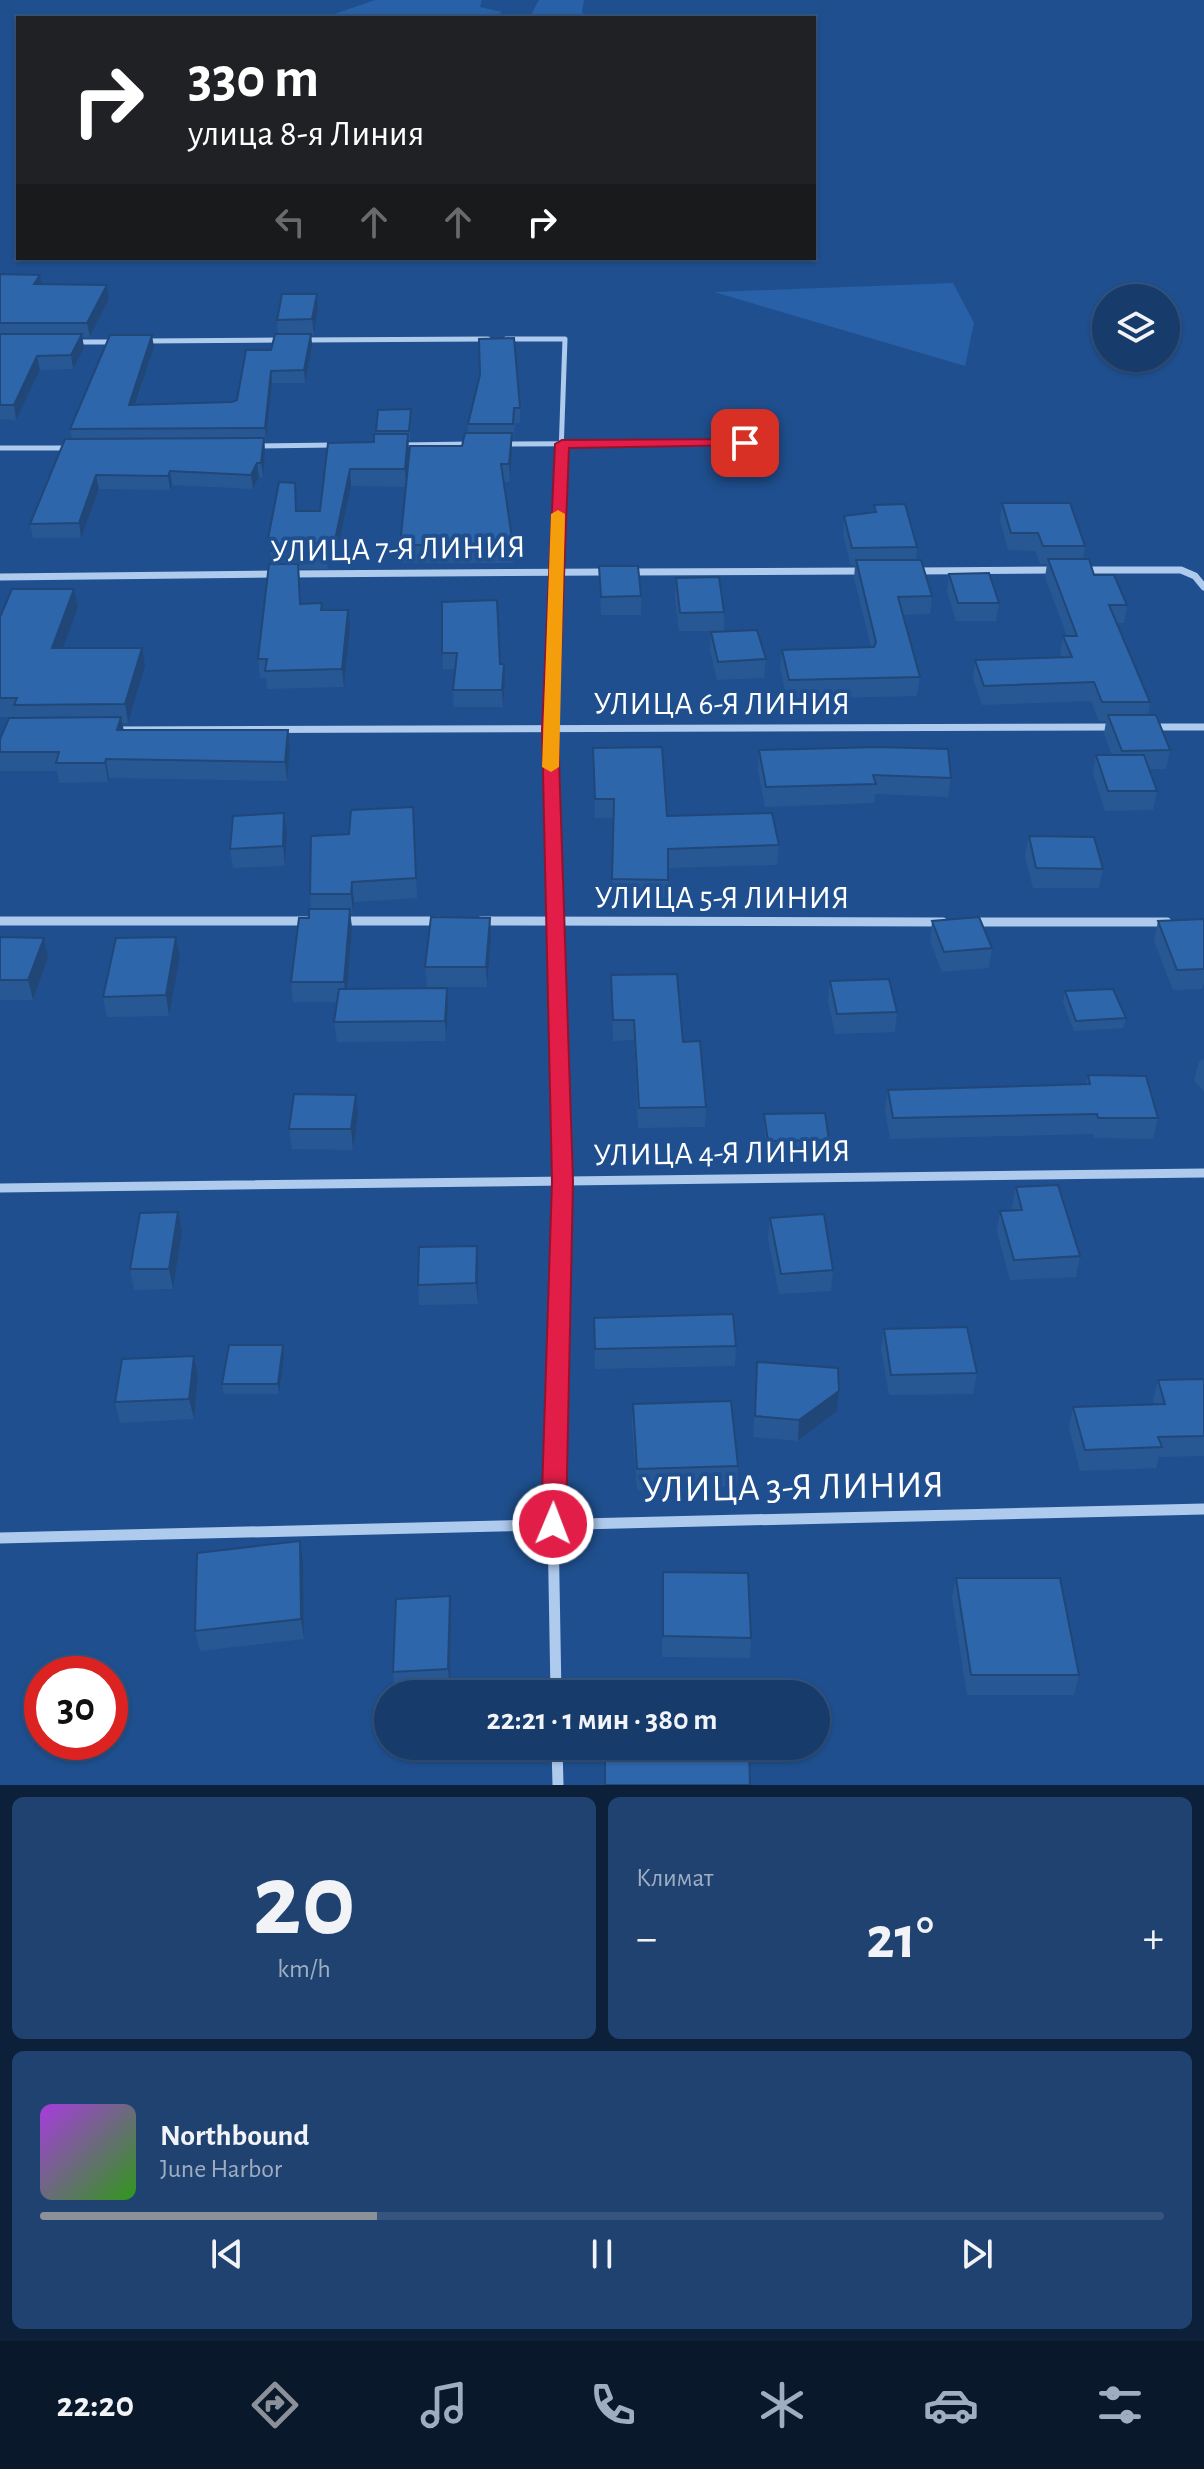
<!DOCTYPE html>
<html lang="ru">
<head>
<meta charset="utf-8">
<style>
	body { margin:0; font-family:"Alegreya Sans",sans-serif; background:#204270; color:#f1f3f6; height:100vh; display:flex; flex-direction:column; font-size:30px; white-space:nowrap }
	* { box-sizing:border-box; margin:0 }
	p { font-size:26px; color:#9eadc1 }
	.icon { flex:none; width:44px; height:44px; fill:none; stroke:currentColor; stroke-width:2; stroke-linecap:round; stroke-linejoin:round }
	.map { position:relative; height:1785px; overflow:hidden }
	.panel { display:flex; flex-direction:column; gap:12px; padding:12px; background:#0d203a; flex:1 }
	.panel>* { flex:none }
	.top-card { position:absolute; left:16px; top:16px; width:800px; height:244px; border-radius:0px; box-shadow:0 2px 6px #0004,0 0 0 2px #36557e; background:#202124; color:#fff; overflow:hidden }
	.buttons { position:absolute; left:1092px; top:284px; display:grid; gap:16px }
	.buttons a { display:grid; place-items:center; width:88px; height:88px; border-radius:50%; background:#173b6a; box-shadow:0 2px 6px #0004,0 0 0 2px #36557e; font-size:40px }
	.speed { position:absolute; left:24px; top:1656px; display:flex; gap:16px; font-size:40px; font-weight:700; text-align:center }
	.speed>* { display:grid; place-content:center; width:104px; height:104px; border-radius:50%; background:#173b6a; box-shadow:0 2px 6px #0004,0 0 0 2px #36557e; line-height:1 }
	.speed .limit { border:12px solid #d22; background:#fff; color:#111 }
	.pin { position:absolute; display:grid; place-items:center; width:68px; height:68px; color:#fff; margin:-34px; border-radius:16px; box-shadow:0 4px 12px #0006 }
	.me { position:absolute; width:88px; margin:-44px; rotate:1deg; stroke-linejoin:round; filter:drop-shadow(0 0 6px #0008) }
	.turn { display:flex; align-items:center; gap:28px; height:168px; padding:0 40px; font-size:36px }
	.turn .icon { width:104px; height:104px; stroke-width:2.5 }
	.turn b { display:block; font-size:56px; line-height:68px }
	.lanes { display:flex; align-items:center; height:76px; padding:0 40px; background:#0003; justify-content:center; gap:40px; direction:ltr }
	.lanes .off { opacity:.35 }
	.big { font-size:60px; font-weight:600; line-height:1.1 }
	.panel .tile { flex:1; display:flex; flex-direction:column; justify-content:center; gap:12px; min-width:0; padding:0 28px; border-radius:12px; background:#204270 }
	.panel .dial { align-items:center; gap:0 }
	.dial b { font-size:104px; line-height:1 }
	.song { display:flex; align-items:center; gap:24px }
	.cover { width:96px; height:96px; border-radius:12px; background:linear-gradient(135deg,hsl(280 70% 55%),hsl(110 70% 35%)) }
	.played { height:8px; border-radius:4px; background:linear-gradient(90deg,#8c9099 30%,#36557e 30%) }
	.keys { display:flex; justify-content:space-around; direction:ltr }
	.heat { display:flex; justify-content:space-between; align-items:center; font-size:44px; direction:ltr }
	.panel .tiles { flex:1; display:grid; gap:12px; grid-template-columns:1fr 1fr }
	.tile:last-child { grid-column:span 2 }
	.trip { position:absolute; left:374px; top:1680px; width:456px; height:80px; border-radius:40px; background:#173b6a; box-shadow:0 2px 6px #0004,0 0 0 2px #36557e; font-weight:600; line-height:80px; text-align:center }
	.menu { display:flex; height:128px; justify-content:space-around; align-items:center; background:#09182a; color:#9eadc1 }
	.menu .icon { width:56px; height:56px }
	.menu .on { color:#8c9099 }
	.menu b { font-size:36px; color:#f1f3f6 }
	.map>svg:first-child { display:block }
	.green { fill:#2861a7 }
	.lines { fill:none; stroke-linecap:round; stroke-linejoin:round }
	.minor-far3 { stroke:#aecaed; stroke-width:5 }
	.minor-far2 { stroke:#aecaed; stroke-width:7 }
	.minor-far1 { stroke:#aecaed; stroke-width:9 }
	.minor { stroke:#aecaed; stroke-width:11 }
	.wall { fill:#285894 }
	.shaded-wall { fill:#204778 }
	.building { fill:#2e66ac; stroke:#204778; stroke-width:2 }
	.route { fill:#e11d48; stroke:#92132f; stroke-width:2 }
	.slow { fill:#f59e0b }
	.labels { text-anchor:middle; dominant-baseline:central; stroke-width:8; stroke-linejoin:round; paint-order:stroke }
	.street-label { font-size:32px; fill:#fff; stroke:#1f4f8e }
	.near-street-label { font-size:38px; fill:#fff; stroke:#1f4f8e }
</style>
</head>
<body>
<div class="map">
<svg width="1204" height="1785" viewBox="0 0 1204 1785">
	<rect width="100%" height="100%" fill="#1f4f8e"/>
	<g class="green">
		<polygon points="375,0 482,0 480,7 502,12 495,18 323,18"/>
		<polygon points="539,0 584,0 582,12 587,18 529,18"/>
		<polygon points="953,283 974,323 965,366 714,292"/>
	</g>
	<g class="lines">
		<g class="minor-far3">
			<polyline points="506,339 565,339 560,481"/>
			<polyline points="302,340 488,339"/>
			<polyline points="146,341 284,340"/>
			<polyline points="74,342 116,342"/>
			<polyline points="505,444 745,443"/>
			<polyline points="401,445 471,444"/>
			<polyline points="257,446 335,445"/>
			<polyline points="0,448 71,448"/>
		</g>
		<g class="minor-far2">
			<polyline points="1085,570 1181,570 1195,576 1204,587"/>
			<polyline points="917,571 1055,570"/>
			<polyline points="629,572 863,571"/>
			<polyline points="289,574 607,572"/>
			<polyline points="0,577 275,574"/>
			<polyline points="1153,727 1204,727"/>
			<polyline points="113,730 1115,727"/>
			<polyline points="552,819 550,729 560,479"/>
		</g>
		<g class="minor-far1">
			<polyline points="552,817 562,1181 560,1246"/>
			<polyline points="0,921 307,921"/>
			<polyline points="341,921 439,921"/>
			<polyline points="481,921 943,922"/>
			<polyline points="973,922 1167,922"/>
			<polyline points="0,1188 1204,1173"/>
		</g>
		<g class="minor">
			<polyline points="0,1538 1204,1509"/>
			<polyline points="556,1694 553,1524 560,1244"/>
			<polyline points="557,1746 558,1785"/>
		</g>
	</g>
	<g class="wall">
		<polygon points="0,274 40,275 42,284 107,285 109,299 90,337 82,337 84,348 73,369 40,370 16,420 0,419"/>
		<polygon points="317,294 318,309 314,335 311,335 312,346 305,383 272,383 266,441 264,441 265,452 263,477 259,477 253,489 172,485 170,490 99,489 81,538 33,538 30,524 72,439 70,429 154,347 136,404 232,402 237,400 271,350 278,334 277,320"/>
		<polygon points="480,375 520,408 520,423 515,423 513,439 512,439 510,482 504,482 513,545 513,563 402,563 400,545 406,487 351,486 336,557 329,557 328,569 299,569 301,604 322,603 322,610 350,628 344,687 267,689 266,678 260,678 258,659 272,564 268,539 295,483 297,511 320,511 328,443 374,442 376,431 411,409 410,440 408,440 409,451 462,446 468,433 468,424"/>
		<polygon points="1002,503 1085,546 1083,559 1094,575 1127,605 1124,623 1117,623 1150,702 1148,715 1170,750 1166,769 1149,769 1157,791 1153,810 1105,811 1093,774 1096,755 1112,755 1104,734 1106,721 1099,721 1091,701 982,705 973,679 975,660 1062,657 1060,654 1063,636 1067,636 1045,577 1047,564 1040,564 1035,551 1008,550 1000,520"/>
		<polygon points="874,505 917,547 916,560 932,596 930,614 903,615 920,677 917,696 787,699 780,668 782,650 871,647 854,578 855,565 851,565 843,534 844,516 874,512"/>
		<polygon points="599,566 641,596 641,615 601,615"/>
		<polygon points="949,574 999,603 996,621 956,621 947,592"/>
		<polygon points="676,578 724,612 724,631 679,631 675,596"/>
		<polygon points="74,589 78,608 63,648 145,666 128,723 122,723 123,730 288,730 290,749 287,781 109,778 108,782 59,783 57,771 0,771 0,739 17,717 0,717 0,617"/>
		<polygon points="442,602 500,664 504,664 505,681 503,707 454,707 453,690 455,669 443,669"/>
		<polygon points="711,632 766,659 764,678 717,680 710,650"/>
		<polygon points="593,748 667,816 779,845 777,865 668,868 668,899 612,898 614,818 595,818"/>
		<polygon points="759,750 951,778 948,797 875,794 874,803 765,807 758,770"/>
		<polygon points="413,807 417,898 354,902 353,914 350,914 352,929 347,989 448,1009 446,1041 337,1042 334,1022 337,1002 293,1002 291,982 311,909 310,894 349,834"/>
		<polygon points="284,813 287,833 285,866 233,868 230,849"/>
		<polygon points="1029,836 1103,869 1099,888 1033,888 1025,856"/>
		<polygon points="490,918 491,938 487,987 427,987 425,967"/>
		<polygon points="1204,919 1204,983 1202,989 1173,990 1154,941 1158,921"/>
		<polygon points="932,921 992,948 989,968 942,972 930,941"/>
		<polygon points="0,937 44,938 48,958 33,1000 0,1000"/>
		<polygon points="176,937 180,956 169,1016 107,1017 103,997"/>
		<polygon points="611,975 683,1042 706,1107 705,1127 638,1128 634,1040 613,1041"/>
		<polygon points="830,981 897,1012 895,1032 835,1034 828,1001"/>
		<polygon points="1065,991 1126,1018 1123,1028 1074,1031 1063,1002"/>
		<polygon points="1204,1059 1204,1091 1194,1081 1199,1061"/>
		<polygon points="1088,1075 1158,1118 1153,1139 1094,1138 1093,1134 890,1139 885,1111 888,1090 1086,1084"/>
		<polygon points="764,1114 829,1140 828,1150 767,1151 764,1124"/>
		<polygon points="358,1115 353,1150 292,1149 289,1129"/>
		<polygon points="1016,1187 1080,1256 1076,1277 1010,1280 997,1232 1000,1211 1013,1211 1012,1207"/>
		<polygon points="770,1218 833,1270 831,1291 779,1294 768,1238"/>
		<polygon points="182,1232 173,1289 134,1290 130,1269"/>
		<polygon points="478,1266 478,1304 419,1305 418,1285"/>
		<polygon points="594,1318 736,1346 735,1366 595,1369"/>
		<polygon points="884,1329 977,1373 973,1394 889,1395 881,1349"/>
		<polygon points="283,1345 284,1356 279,1394 224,1394 222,1384"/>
		<polygon points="194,1356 198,1376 194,1419 120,1423 115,1402"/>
		<polygon points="757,1362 839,1391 837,1411 798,1441 753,1437"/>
		<polygon points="1204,1379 1204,1456 1159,1457 1156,1468 1080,1471 1069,1428 1073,1407 1154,1404 1153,1401 1158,1380"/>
		<polygon points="633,1404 738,1466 737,1486 637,1490 632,1425"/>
		<polygon points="303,1562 304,1639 200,1651 195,1631"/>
		<polygon points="663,1572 751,1638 750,1658 662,1657"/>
		<polygon points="956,1578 1079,1675 1074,1695 967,1695 952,1598"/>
		<polygon points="451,1617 450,1689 395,1692 393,1672"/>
	</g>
	<g class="shaded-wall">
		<polygon points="40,275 43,288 34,284"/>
		<polygon points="107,285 109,299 90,337 87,323"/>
		<polygon points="317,294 318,309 314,335 312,319"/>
		<polygon points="82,334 84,348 73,369 71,355"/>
		<polygon points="311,334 312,346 305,383 304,370"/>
		<polygon points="152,335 154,347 131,417 129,405"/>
		<polygon points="37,356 40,370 16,420 14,405"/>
		<polygon points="271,371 272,383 266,441 265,428"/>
		<polygon points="512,433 512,450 510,482 509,464"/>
		<polygon points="408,434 409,451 406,487 405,469"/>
		<polygon points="264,438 265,452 263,477 261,463"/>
		<polygon points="257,463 259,477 253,489 251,475"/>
		<polygon points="350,469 351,486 336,557 335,540"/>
		<polygon points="170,471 172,485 170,490 168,476"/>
		<polygon points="96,475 99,489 81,538 79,523"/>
		<polygon points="327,539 329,557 328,569 326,551"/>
		<polygon points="74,589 78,608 56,667 52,648"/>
		<polygon points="348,610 350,628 344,687 342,669"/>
		<polygon points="142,648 145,666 128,723 125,704"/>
		<polygon points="504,664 505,681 503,707 502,690"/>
		<polygon points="121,717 125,736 117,730"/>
		<polygon points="288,730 290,749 287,781 285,762"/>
		<polygon points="106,759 109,778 108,782 105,763"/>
		<polygon points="284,813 287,833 285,866 283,846"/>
		<polygon points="352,882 354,902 353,914 351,894"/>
		<polygon points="350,909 352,929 346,1002 344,982"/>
		<polygon points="490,918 491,938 487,987 486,967"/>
		<polygon points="176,937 180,956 169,1016 166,995"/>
		<polygon points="44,938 48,958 33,1000 28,980"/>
		<polygon points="447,988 448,1009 446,1041 445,1021"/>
		<polygon points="356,1095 358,1115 353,1150 351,1129"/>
		<polygon points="178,1212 182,1232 173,1289 169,1269"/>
		<polygon points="477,1246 478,1266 478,1304 476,1283"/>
		<polygon points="283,1345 284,1356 279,1394 278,1384"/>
		<polygon points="194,1356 198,1376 194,1419 189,1399"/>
		<polygon points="839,1391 837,1411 798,1441 799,1420"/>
		<polygon points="300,1541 303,1562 304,1639 301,1619"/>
		<polygon points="450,1596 451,1617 450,1689 448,1669"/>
	</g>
	<g class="building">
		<polygon points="0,274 40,275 34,284 107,285 87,323 0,323"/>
		<polygon points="282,294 317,294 312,319 277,320"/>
		<polygon points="0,334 82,334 71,355 37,356 14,405 0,405"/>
		<polygon points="275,334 311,334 304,370 271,371 265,428 70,429 110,335 152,335 129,405 232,402 237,400 246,350 271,350"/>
		<polygon points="514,338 520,408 514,408 513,424 468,424 480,375 479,339"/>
		<polygon points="411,409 409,431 376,431 378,410"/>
		<polygon points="465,433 512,433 509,464 501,464 513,545 400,545 410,446 462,446"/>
		<polygon points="374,434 408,434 405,469 350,469 335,540 327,539 326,551 271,551 272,539 268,539 279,482 295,483 296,511 320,511 328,443 374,442"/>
		<polygon points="264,438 261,463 257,463 251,475 170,471 168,476 96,475 79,523 30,524 65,439"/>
		<polygon points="1002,503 1070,503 1085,546 1043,546 1038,533 1011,533"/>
		<polygon points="905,504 917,547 852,548 844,516 876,512 874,505"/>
		<polygon points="1048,559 1089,559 1094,575 1114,575 1127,605 1109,605 1150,702 1102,702 1094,682 984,686 975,660 1072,657 1063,636 1077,636"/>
		<polygon points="856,560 921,560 932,596 898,597 920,677 789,680 782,650 874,647 876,642"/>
		<polygon points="269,564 298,564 300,604 322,603 321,610 348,610 342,669 265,671 267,659 258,659"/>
		<polygon points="599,566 638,566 641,596 601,597"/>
		<polygon points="989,573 999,603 958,603 949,574"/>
		<polygon points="719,577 724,612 680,613 676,578"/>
		<polygon points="12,589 74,589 52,648 142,648 125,704 14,705 17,698 0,698 0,617"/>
		<polygon points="497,600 500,664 504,664 502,690 453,690 457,653 442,653 442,602"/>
		<polygon points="757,630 766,659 718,662 711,632"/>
		<polygon points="1108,715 1156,715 1170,750 1122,751"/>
		<polygon points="121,717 117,730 288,730 285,762 106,759 105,763 56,763 59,752 0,752 0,739 9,718"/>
		<polygon points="662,747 667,816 772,813 779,845 668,849 668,880 612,879 614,799 595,799 593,748"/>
		<polygon points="878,747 948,749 951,778 873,775 876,784 766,787 759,750"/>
		<polygon points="1096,755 1144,755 1157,791 1108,791"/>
		<polygon points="413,807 416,878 352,882 351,894 310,894 311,836 349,834 351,810"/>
		<polygon points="284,813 283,846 230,849 233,816"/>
		<polygon points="1029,836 1094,837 1103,869 1036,868"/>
		<polygon points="309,909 350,909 344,982 291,982 299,918 309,918"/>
		<polygon points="431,917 490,918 486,967 425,967"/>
		<polygon points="979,917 992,948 944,952 932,921"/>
		<polygon points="1204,919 1204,969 1177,970 1158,921"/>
		<polygon points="0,937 44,938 28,980 0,980"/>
		<polygon points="176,937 166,995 103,997 116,938"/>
		<polygon points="677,974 683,1042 700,1041 706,1107 639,1108 634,1020 613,1020 611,975"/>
		<polygon points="889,979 897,1012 837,1014 830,981"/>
		<polygon points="447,988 445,1021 334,1022 339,989"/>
		<polygon points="1113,989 1126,1018 1076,1021 1065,991"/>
		<polygon points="1088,1075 1146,1076 1158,1118 1098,1118 1097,1114 893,1118 888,1090 1090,1084"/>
		<polygon points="294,1094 356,1095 351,1129 289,1129"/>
		<polygon points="825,1113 829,1140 768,1141 764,1114"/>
		<polygon points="1058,1185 1080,1256 1014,1260 1000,1211 1022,1210 1016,1187"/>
		<polygon points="178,1212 169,1269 130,1269 140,1213"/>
		<polygon points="824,1214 833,1270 781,1274 770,1218"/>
		<polygon points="477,1246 476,1283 418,1285 419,1247"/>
		<polygon points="733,1314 736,1346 595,1349 594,1318"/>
		<polygon points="967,1327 977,1373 891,1375 884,1329"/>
		<polygon points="229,1345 283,1345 278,1384 222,1384"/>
		<polygon points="194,1356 189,1399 115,1402 122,1359"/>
		<polygon points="757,1362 838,1368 839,1391 799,1420 755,1416"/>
		<polygon points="1204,1379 1204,1436 1158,1437 1162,1447 1085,1450 1073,1407 1165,1404 1158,1380"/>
		<polygon points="731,1401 738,1466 637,1469 633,1404"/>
		<polygon points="300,1541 301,1619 195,1631 197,1553"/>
		<polygon points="663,1572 748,1573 751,1638 663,1636"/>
		<polygon points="956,1578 1060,1578 1079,1675 971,1675"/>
		<polygon points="450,1596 448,1669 393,1672 396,1599"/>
		<polygon points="605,1746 749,1746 750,1785 605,1785"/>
	</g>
	<polygon class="route" points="745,439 750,440 750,445 569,448 558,729 573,1181 566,1524 562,1532 553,1535 544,1532 541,1524 552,1181 542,729 555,444 562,440"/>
	<polygon class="slow" points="558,510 565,514 559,767 551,772 542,767 551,514"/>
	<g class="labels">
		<g class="street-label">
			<text transform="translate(398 549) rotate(-1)">УЛИЦА 7-Я ЛИНИЯ</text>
			<text x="722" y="704">УЛИЦА 6-Я ЛИНИЯ</text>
			<text x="722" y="898">УЛИЦА 5-Я ЛИНИЯ</text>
			<text transform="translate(722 1153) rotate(-1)">УЛИЦА 4-Я ЛИНИЯ</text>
		</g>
		<g class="near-street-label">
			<text transform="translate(793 1488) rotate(-1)">УЛИЦА 3-Я ЛИНИЯ</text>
		</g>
	</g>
</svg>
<div class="buttons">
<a><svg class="icon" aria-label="layers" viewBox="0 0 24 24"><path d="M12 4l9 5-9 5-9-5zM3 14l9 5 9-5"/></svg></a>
</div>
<div class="speed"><div class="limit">30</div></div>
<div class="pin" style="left:745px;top:443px;background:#d93025"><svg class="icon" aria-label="arrive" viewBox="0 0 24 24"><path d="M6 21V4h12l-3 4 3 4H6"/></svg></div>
<svg class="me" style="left:553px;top:1524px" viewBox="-20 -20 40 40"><circle r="17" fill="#e11d48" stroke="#fff" stroke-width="3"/><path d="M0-11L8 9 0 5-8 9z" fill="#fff"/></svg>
<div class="trip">22:21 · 1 мин · 380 m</div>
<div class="top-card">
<div class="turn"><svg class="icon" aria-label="right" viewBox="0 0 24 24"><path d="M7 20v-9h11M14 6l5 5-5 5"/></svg><div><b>330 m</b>улица 8-я Линия</div></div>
<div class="lanes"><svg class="icon off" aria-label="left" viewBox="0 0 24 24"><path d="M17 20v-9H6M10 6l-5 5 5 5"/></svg><svg class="icon off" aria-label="ahead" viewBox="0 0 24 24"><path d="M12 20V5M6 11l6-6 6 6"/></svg><svg class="icon off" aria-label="ahead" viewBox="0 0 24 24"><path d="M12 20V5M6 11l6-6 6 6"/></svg><svg class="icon" aria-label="right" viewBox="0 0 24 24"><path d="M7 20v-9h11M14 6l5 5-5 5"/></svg></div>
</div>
</div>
<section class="panel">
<div class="tiles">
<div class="tile dial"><b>20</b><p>km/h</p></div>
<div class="tile"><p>Климат</p>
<div class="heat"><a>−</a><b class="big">21°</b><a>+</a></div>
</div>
<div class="tile">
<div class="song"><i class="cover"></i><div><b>Northbound</b><p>June Harbor</p></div></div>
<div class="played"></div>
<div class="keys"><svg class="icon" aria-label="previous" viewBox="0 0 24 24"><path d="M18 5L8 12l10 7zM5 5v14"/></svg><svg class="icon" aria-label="pause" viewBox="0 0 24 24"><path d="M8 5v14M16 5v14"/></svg><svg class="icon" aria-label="next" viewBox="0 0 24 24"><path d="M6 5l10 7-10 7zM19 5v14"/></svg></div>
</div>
</div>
</section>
<nav class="menu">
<b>22:20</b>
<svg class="icon on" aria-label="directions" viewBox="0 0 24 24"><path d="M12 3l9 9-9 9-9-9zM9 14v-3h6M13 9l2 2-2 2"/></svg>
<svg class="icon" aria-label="music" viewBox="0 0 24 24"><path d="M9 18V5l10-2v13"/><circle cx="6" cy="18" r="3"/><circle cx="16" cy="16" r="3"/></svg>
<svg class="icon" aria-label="phone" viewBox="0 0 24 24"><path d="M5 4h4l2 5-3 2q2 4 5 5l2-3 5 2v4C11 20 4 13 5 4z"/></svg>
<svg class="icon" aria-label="climate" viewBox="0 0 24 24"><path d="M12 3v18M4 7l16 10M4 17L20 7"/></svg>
<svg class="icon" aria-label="car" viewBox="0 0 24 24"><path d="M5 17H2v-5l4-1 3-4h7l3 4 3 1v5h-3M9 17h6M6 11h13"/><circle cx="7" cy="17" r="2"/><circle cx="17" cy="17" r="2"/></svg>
<svg class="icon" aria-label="filters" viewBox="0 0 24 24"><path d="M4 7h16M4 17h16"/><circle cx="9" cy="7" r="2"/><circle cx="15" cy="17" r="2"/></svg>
</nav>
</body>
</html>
